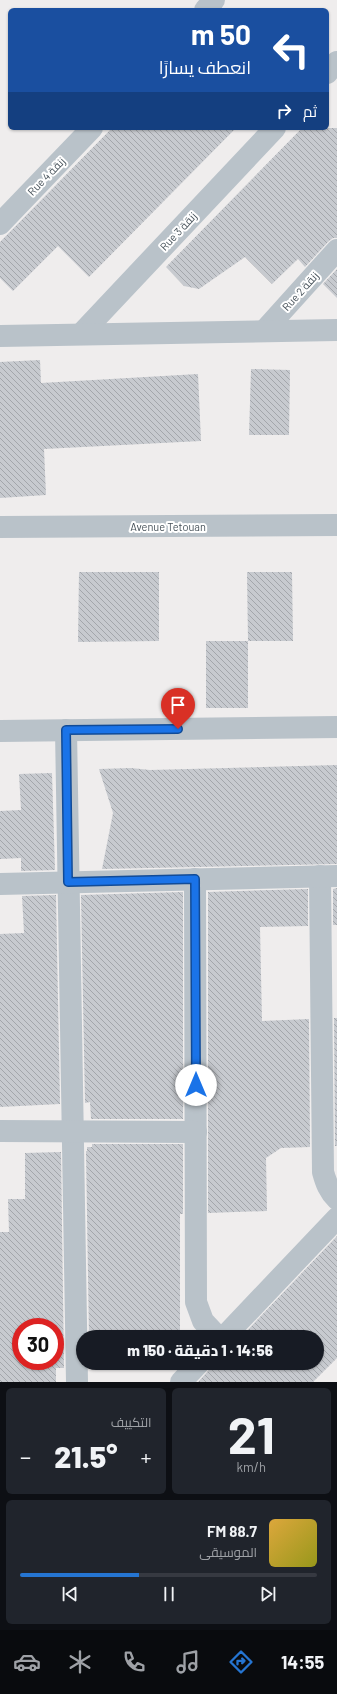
<!DOCTYPE html>
<html lang="ar">
<head>
<meta charset="utf-8">
<style>
	body { margin:0; font-family:Barlow,Cairo,sans-serif; background:#20242c; color:#f1f3f6; direction:rtl; height:100vh; display:flex; flex-direction:column; font-size:15px; white-space:nowrap }
	* { box-sizing:border-box; margin:0 }
	p { font-size:13px; color:#9ea1a6 }
	.icon { flex:none; width:22px; height:22px; fill:none; stroke:currentColor; stroke-width:2; stroke-linecap:round; stroke-linejoin:round }
	.map { position:relative; height:1382px; overflow:hidden; direction:ltr }
	.sheet { display:flex; flex-direction:column; gap:6px; padding:6px; background:#0d0f14; flex:1 }
	.sheet>* { flex:none }
	.top-card { position:absolute; left:8px; top:8px; width:321px; height:122px; border-radius:6px; box-shadow:0 1px 3px #0004; direction:rtl; background:#1a4fa0; color:#fff; overflow:hidden }
	.speed { position:absolute; left:12px; top:1318px; display:flex; gap:8px; font-size:20px; font-weight:700; text-align:center }
	.speed>* { display:grid; place-content:center; width:52px; height:52px; border-radius:50%; background:#171b24; box-shadow:0 1px 3px #0004; line-height:1 }
	.speed .limit { border:6px solid #d22; background:#fff; color:#111 }
	.pin { position:absolute; display:grid; place-items:center; width:34px; height:34px; color:#fff; margin:-41px -17px; border-radius:50% 50% 50% 0; rotate:-45deg; box-shadow:0 0 4px #0007 }
	.pin .icon { rotate:45deg }
	.me { position:absolute; width:44px; margin:-22px; rotate:0deg; stroke-linejoin:round; filter:drop-shadow(0 0 3px #0008) }
	.turn { display:flex; align-items:center; gap:14px; height:84px; padding:0 12px; font-size:18px }
	.turn .icon { width:52px; height:52px; stroke-width:2.5 }
	.turn b { display:block; font-size:28px; line-height:34px }
	.then { display:flex; align-items:center; height:38px; padding:0 12px; background:#0003; gap:8px; font-size:15px }
	.big { font-size:30px; font-weight:800; line-height:1.1 }
	.sheet .widget { flex:1; display:flex; flex-direction:column; justify-content:center; gap:6px; min-width:0; padding:0 14px; border-radius:6px; background:#20242c }
	.sheet .dial { align-items:center; gap:0 }
	.dial b { font-size:52px; line-height:1 }
	.song { display:flex; align-items:center; gap:12px }
	.cover { width:48px; height:48px; border-radius:6px; background:linear-gradient(135deg,hsl(40 70% 55%),hsl(60 70% 35%)) }
	.played { height:4px; border-radius:2px; background:linear-gradient(90deg,#2575d2 40%,#363941 40%) }
	.keys { display:flex; justify-content:space-around; direction:ltr }
	.heat { display:flex; justify-content:space-between; align-items:center; font-size:22px; direction:ltr }
	.sheet .tiles { flex:1; display:grid; gap:6px; grid-template-columns:1fr 1fr }
	.widget:last-child { grid-column:span 2 }
	.trip { position:absolute; left:76px; top:1330px; width:248px; height:40px; border-radius:20px; background:#171b24; box-shadow:0 1px 3px #0004; font-weight:800; line-height:40px; text-align:center; direction:rtl }
	.tab-bar { display:flex; height:64px; justify-content:space-around; align-items:center; background:#090b0e; color:#9ea1a6 }
	.tab-bar .icon { width:28px; height:28px }
	.tab-bar .selected { color:#2575d2 }
	.tab-bar b { font-size:18px; color:#f1f3f6 }
	.map>svg:first-child { display:block }
	.building { fill:url(#building-back-hatch); fill-rule:evenodd }
	.lines { fill:none; stroke-linecap:round; stroke-linejoin:round }
	.minor { stroke:#b9c2c9; stroke-width:22 }
	.route-casing { stroke:#114b97; stroke-width:10 }
	.route { stroke:#1a73e8; stroke-width:7 }
	.labels { text-anchor:middle; dominant-baseline:central; stroke-width:4; stroke-linejoin:round; paint-order:stroke }
	.street-label { font-size:11px; fill:#465159; stroke:#fff }
</style>
</head>
<body>
<div class="map">
<svg width="337" height="1382" viewBox="0 0 337 1382">
	<defs>
		<pattern id="building-back-hatch" width="6" height="6" patternUnits="userSpaceOnUse"><rect width="6" height="6" fill="#c7cacf"/><path d="M-1 5l2 2M0 0l6 6M5-1l2 2" fill="none" stroke="#a3a6ab"/></pattern>
	</defs>
	<rect width="100%" height="100%" fill="#efeded"/>
	<g class="building">
		<polygon points="112,128 236,128 89,277 58,246 13,291 0,278 0,242"/>
		<polygon points="302,128 337,128 337,238 333,238 328,242 305,267 298,259 272,284 245,257 199,289 184,286 166,267"/>
		<polygon points="337,269 337,298 323,284"/>
		<polygon points="40,360 41,383 198,374 201,441 44,449 46,495 0,498 0,362"/>
		<polygon points="251,369 290,370 289,435 249,435"/>
		<polygon points="79,572 159,572 159,641 78,642"/>
		<polygon points="247,572 292,572 293,641 248,641"/>
		<rect x="206" y="641" width="42" height="67"/>
		<polygon points="337,765 337,864 102,869 113,813 99,769 131,768 150,770"/>
		<polygon points="52,773 55,870 21,871 21,858 0,859 0,811 21,810 19,774"/>
		<polygon points="337,888 337,925 333,925 333,889"/>
		<polygon points="308,889 308,926 260,927 262,1021 309,1019 310,1147 281,1148 266,1158 267,1211 208,1213 208,892"/>
		<polygon points="183,892 183,1119 91,1119 90,1102 85,1103 81,895"/>
		<polygon points="56,895 60,1104 0,1107 0,934 24,933 22,896"/>
		<polygon points="334,1018 337,1018 337,1146 335,1146"/>
		<polygon points="92,1144 183,1144 183,1214 180,1214 180,1337 89,1337 86,1151 87,1151 87,1147 92,1147"/>
		<path d="M61,1152L64,1368H56V1382H0V1232H9L8,1199H25V1153ZM21,1327H55V1361H21Z"/>
		<polygon points="337,1236 337,1358 313,1382 198,1382 208,1371 211,1363 317,1363 317,1337 241,1337"/>
		<polygon points="89,1363 180,1363 177,1368 89,1368"/>
	</g>
	<g class="lines">
		<g class="minor">
			<polyline points="205,10 214,0"/>
			<polyline points="327,73 337,62"/>
			<polyline points="0,224 92,128"/>
			<polyline points="264,331 337,250"/>
			<polyline points="81,334 275,128"/>
			<polyline points="0,336 337,330"/>
			<polyline points="0,527 337,525"/>
			<polyline points="66,730 77,1382"/>
			<polyline points="0,731 337,727"/>
			<path d="M320,876L323,1172C326,1183 329,1191 337,1199"/>
			<polyline points="195,879 196,1302 203,1321 218,1337"/>
			<polyline points="0,884 337,876"/>
			<polyline points="0,1131 196,1132"/>
			<polyline points="224,1337 337,1218"/>
			<polyline points="181,1382 199,1363"/>
		</g>
	</g>
	<g class="lines">
		<defs>
			<polyline id="route" points="178,729 66,730 68,882 195,879 196,1085"/>
		</defs>
		<use href="#route" class="route-casing"/>
		<use href="#route" class="route"/>
	</g>
	<g class="labels">
		<g class="street-label">
			<text transform="translate(46 176) rotate(-46)">Rue 4 زنقة</text>
			<text transform="translate(178 231) rotate(-47)">Rue 3 زنقة</text>
			<text transform="translate(300 291) rotate(-48)">Rue 2 زنقة</text>
			<text x="168" y="526">Avenue Tetouan</text>
		</g>
	</g>
</svg>
<div class="speed"><div class="limit">30</div></div>
<div class="pin" style="left:178px;top:729px;background:#d93025"><svg class="icon" aria-label="arrive" viewBox="0 0 24 24"><path d="M6 21V4h12l-3 4 3 4H6"/></svg></div>
<svg class="me" style="left:196px;top:1085px" viewBox="-20 -20 40 40"><circle r="19" fill="#fff"/><path d="M0-13L10 11 0 6-10 11z" fill="#1a73e8"/></svg>
<div class="trip">14:56 · 1 دقيقة · 150 m</div>
<div class="top-card">
<div class="turn"><svg class="icon" aria-label="left" viewBox="0 0 24 24"><path d="M17 20v-9H6M10 6l-5 5 5 5"/></svg><div><b>50 m</b>انعطف يسارًا</div></div>
<div class="then">ثم<svg class="icon" aria-label="right" viewBox="0 0 24 24"><path d="M7 20v-9h11M14 6l5 5-5 5"/></svg></div>
</div>
</div>
<section class="sheet">
<div class="tiles">
<div class="widget dial"><b>21</b><p>km/h</p></div>
<div class="widget"><p>التكييف</p>
<div class="heat"><a>−</a><b class="big">21.5°</b><a>+</a></div>
</div>
<div class="widget">
<div class="song"><i class="cover"></i><div><b>88.7 FM</b><p>الموسيقى</p></div></div>
<div class="played"></div>
<div class="keys"><svg class="icon" aria-label="previous" viewBox="0 0 24 24"><path d="M18 5L8 12l10 7zM5 5v14"/></svg><svg class="icon" aria-label="pause" viewBox="0 0 24 24"><path d="M8 5v14M16 5v14"/></svg><svg class="icon" aria-label="next" viewBox="0 0 24 24"><path d="M6 5l10 7-10 7zM19 5v14"/></svg></div>
</div>
</div>
</section>
<nav class="tab-bar">
<b>14:55</b>
<svg class="icon selected" aria-label="directions" viewBox="0 0 24 24"><path d="M12 3l9 9-9 9-9-9zM9 14v-3h6M13 9l2 2-2 2"/></svg>
<svg class="icon" aria-label="music" viewBox="0 0 24 24"><path d="M9 18V5l10-2v13"/><circle cx="6" cy="18" r="3"/><circle cx="16" cy="16" r="3"/></svg>
<svg class="icon" aria-label="phone" viewBox="0 0 24 24"><path d="M5 4h4l2 5-3 2q2 4 5 5l2-3 5 2v4C11 20 4 13 5 4z"/></svg>
<svg class="icon" aria-label="climate" viewBox="0 0 24 24"><path d="M12 3v18M4 7l16 10M4 17L20 7"/></svg>
<svg class="icon" aria-label="car" viewBox="0 0 24 24"><path d="M5 17H2v-5l4-1 3-4h7l3 4 3 1v5h-3M9 17h6M6 11h13"/><circle cx="7" cy="17" r="2"/><circle cx="17" cy="17" r="2"/></svg>
</nav>
</body>
</html>
